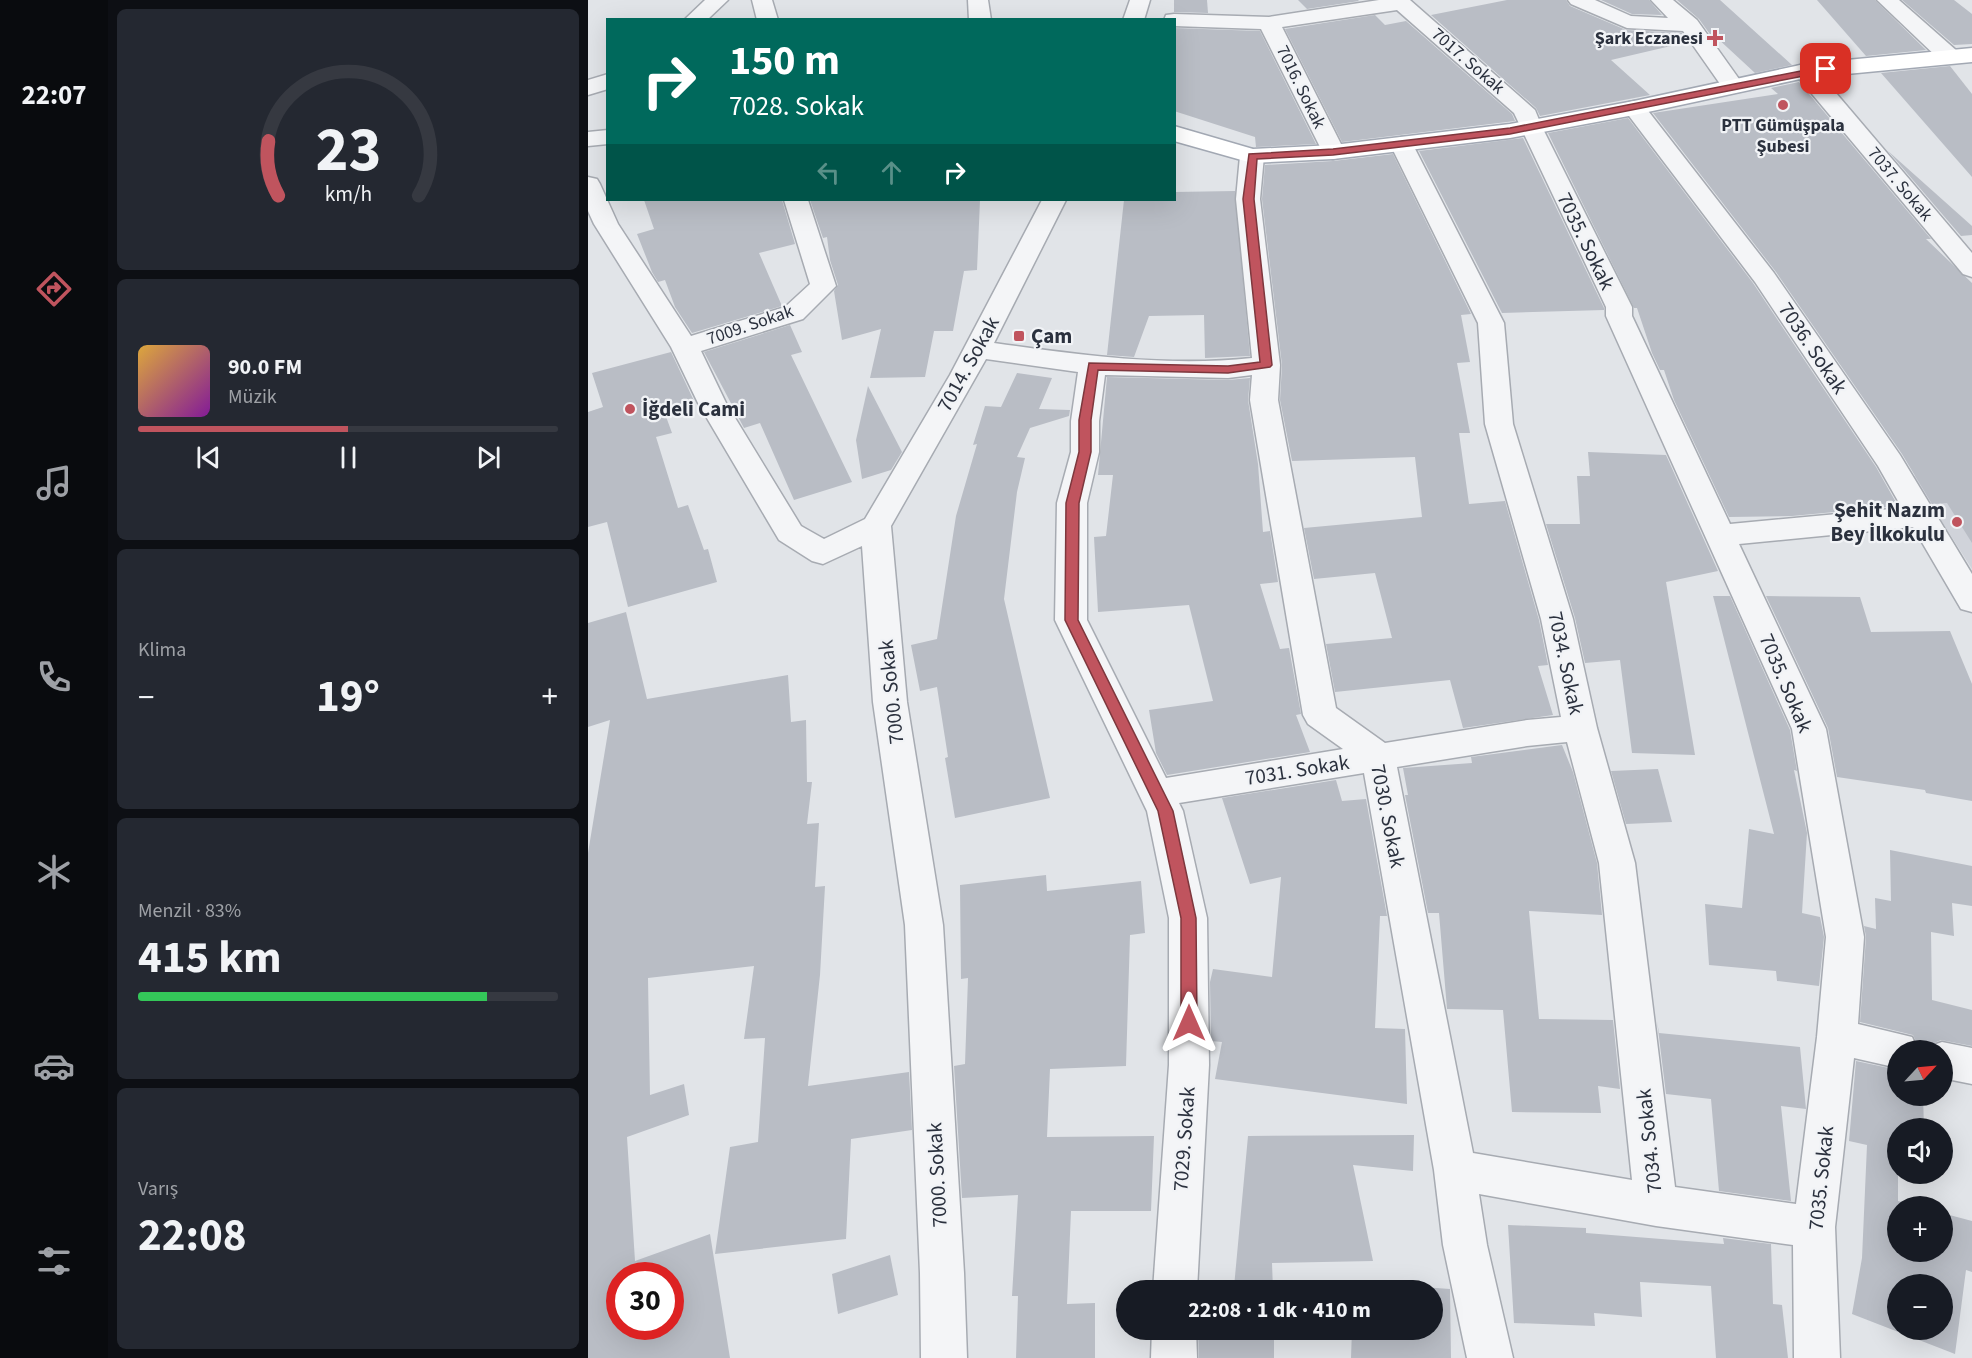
<!DOCTYPE html>
<html lang="tr">
<head>
<meta charset="utf-8">
<style>
	body { margin:0; font-family:"Source Sans 3",sans-serif; background:#242831; color:#f1f3f6; height:100vh; display:flex; flex-direction:column; font-size:22px; white-space:nowrap }
	* { box-sizing:border-box; margin:0 }
	p { font-size:20px; color:#9ea1a6 }
	.icon { flex:none; width:33px; height:33px; fill:none; stroke:currentColor; stroke-width:2; stroke-linecap:round; stroke-linejoin:round }
	.map { position:relative; flex:1; overflow:hidden }
	.panel { display:flex; flex-direction:column; gap:9px; padding:9px; background:#0d0f14; width:480px }
	.panel>* { flex:none }
	.banner { position:absolute; left:18px; top:18px; width:570px; height:183px; border-radius:0px; box-shadow:0 6px 24px #0002; background:#00695c; color:#fff; overflow:hidden }
	.needle { width:39px; rotate:64deg }
	.controls { position:absolute; left:1299px; top:1040px; display:grid; gap:12px }
	.controls a { display:grid; place-items:center; width:66px; height:66px; border-radius:50%; background:#171b24; box-shadow:0 6px 24px #0002; font-size:30px }
	.speed { position:absolute; left:18px; top:1262px; display:flex; gap:12px; font-size:30px; font-weight:700; text-align:center }
	.speed>* { display:grid; place-content:center; width:78px; height:78px; border-radius:50%; background:#171b24; box-shadow:0 6px 24px #0002; line-height:1 }
	.speed .limit { border:9px solid #d22; background:#fff; color:#111 }
	.pin { position:absolute; display:grid; place-items:center; width:51px; height:51px; color:#fff; margin:-26px; border-radius:12px; box-shadow:0 3px 9px #0006 }
	.me { position:absolute; width:66px; margin:-33px; rotate:0deg; stroke-linejoin:round; filter:drop-shadow(0 0 4px #0008) }
	.turn { display:flex; align-items:center; gap:21px; height:126px; padding:0 24px; font-size:27px }
	.turn .icon { width:78px; height:78px; stroke-width:2.5 }
	.turn b { display:block; font-size:42px; line-height:51px }
	.lanes { display:flex; align-items:center; height:57px; padding:0 24px; background:#0003; justify-content:center; gap:30px; direction:ltr }
	.lanes .off { opacity:.35 }
	.big { font-size:45px; font-weight:700; line-height:1.1 }
	.panel .card { flex:1; display:flex; flex-direction:column; justify-content:center; gap:9px; min-width:0; padding:0 21px; border-radius:9px; background:#242831 }
	.panel .dial { align-items:center; gap:0 }
	.dial svg { height:156px; overflow:visible; fill:none; stroke:#363941; stroke-width:7; stroke-linecap:round; text-anchor:middle }
	.dial text { fill:#f1f3f6; stroke:none }
	.song { display:flex; align-items:center; gap:18px }
	.cover { width:72px; height:72px; border-radius:9px; background:linear-gradient(135deg,hsl(40 70% 55%),hsl(290 70% 35%)) }
	.played { height:6px; border-radius:3px; background:linear-gradient(90deg,#c0545e 50%,#363941 50%) }
	.keys { display:flex; justify-content:space-around; direction:ltr }
	.heat { display:flex; justify-content:space-between; align-items:center; font-size:33px; direction:ltr }
	.charge { height:9px; border-radius:4px; background:linear-gradient(90deg,#34c759 83%,#363941 0) }
	.trip { position:absolute; left:528px; top:1280px; width:327px; height:60px; border-radius:30px; background:#171b24; box-shadow:0 6px 24px #0002; font-weight:700; line-height:60px; text-align:center }
	main { display:flex; flex:1; min-height:0 }
	.tabs { display:flex; flex-direction:column; width:108px; justify-content:space-around; align-items:center; background:#090b0e; color:#9ea1a6 }
	.tabs .icon { width:42px; height:42px }
	.tabs .active { color:#c0545e }
	.tabs b { font-size:27px; color:#f1f3f6 }
	.map>svg:first-child { display:block }
	.built { fill:#d0d3da }
	.building { fill:#b9bdc5; fill-rule:evenodd }
	.lines { fill:none; stroke-linecap:round; stroke-linejoin:round }
	.minor-casing { stroke:#a7abb2; stroke-width:3 }
	.major-casing { stroke:#a2a8b3; stroke-width:3 }
	.minor { fill:#f4f5f7; fill-rule:evenodd }
	.major { fill:#fff; fill-rule:evenodd }
	.route { fill:#c0545e; stroke:#7d373d; stroke-width:1.5 }
	.poi-dot { fill:#c0545e; stroke:#f1f3f6; stroke-width:2 }
	.labels { text-anchor:middle; dominant-baseline:central; stroke-width:4.5; stroke-linejoin:round; paint-order:stroke }
	.far-poi-label { font-size:18px; font-weight:bold; fill:#2b313e; stroke:#f1f3f6; text-anchor:end }
	.far-street-label { font-size:18px; fill:#2b313e; stroke:#f1f3f6 }
	.street-label { font-size:21px; fill:#2b313e; stroke:#f1f3f6 }
	.poi-label { font-size:21px; font-weight:bold; fill:#2b313e; stroke:#f1f3f6; text-anchor:start }
</style>
</head>
<body>
<main>
<nav class="tabs">
<b>22:07</b>
<svg class="icon active" aria-label="directions" viewBox="0 0 24 24"><path d="M12 3l9 9-9 9-9-9zM9 14v-3h6M13 9l2 2-2 2"/></svg>
<svg class="icon" aria-label="music" viewBox="0 0 24 24"><path d="M9 18V5l10-2v13"/><circle cx="6" cy="18" r="3"/><circle cx="16" cy="16" r="3"/></svg>
<svg class="icon" aria-label="phone" viewBox="0 0 24 24"><path d="M5 4h4l2 5-3 2q2 4 5 5l2-3 5 2v4C11 20 4 13 5 4z"/></svg>
<svg class="icon" aria-label="climate" viewBox="0 0 24 24"><path d="M12 3v18M4 7l16 10M4 17L20 7"/></svg>
<svg class="icon" aria-label="car" viewBox="0 0 24 24"><path d="M5 17H2v-5l4-1 3-4h7l3 4 3 1v5h-3M9 17h6M6 11h13"/><circle cx="7" cy="17" r="2"/><circle cx="17" cy="17" r="2"/></svg>
<svg class="icon" aria-label="filters" viewBox="0 0 24 24"><path d="M4 7h16M4 17h16"/><circle cx="9" cy="7" r="2"/><circle cx="15" cy="17" r="2"/></svg>
</nav>
<section class="panel">
<div class="card dial"><svg viewBox="0 0 100 80">
<path d="M14 69A42 42 0 1 1 86 69"/>
<path d="M14 69A42 42 0 0 1 9 41" stroke="#c0545e"/>
<text x="50" y="56" font-size="32" font-weight="700">23</text>
<text x="50" y="72" font-size="11">km/h</text>
</svg></div>
<div class="card">
<div class="song"><i class="cover"></i><div><b>90.0 FM</b><p>Müzik</p></div></div>
<div class="played"></div>
<div class="keys"><svg class="icon" aria-label="previous" viewBox="0 0 24 24"><path d="M18 5L8 12l10 7zM5 5v14"/></svg><svg class="icon" aria-label="pause" viewBox="0 0 24 24"><path d="M8 5v14M16 5v14"/></svg><svg class="icon" aria-label="next" viewBox="0 0 24 24"><path d="M6 5l10 7-10 7zM19 5v14"/></svg></div>
</div>
<div class="card"><p>Klima</p>
<div class="heat"><a>−</a><b class="big">19°</b><a>+</a></div>
</div>
<div class="card"><p>Menzil · 83%</p><b class="big">415 km</b><div class="charge"></div></div>
<div class="card"><p>Varış</p><b class="big">22:08</b></div>
</section>
<div class="map">
<svg width="1384" height="1358" viewBox="0 0 1384 1358">
	<rect width="100%" height="100%" fill="#e1e4e8"/>
	<polygon class="built" points="1384,469 1384,569 1325,476"/>
	<g class="building">
		<polygon points="586,0 619,0 620,13 586,12"/>
		<polygon points="710,0 770,0 771,1 719,9"/>
		<polygon points="919,0 978,0 982,6 1038,30 1094,33 1100,42 1023,60 1062,95 952,116 948,108 843,15"/>
		<polygon points="1013,0 1061,0 1074,15 1044,14"/>
		<polygon points="1089,0 1132,0 1204,65 1167,73 1127,36 1124,37 1111,19"/>
		<polygon points="1229,0 1287,0 1338,50 1278,56"/>
		<polygon points="1314,0 1366,0 1384,14 1384,44 1366,45"/>
		<polygon points="787,15 797,25 818,21 924,114 927,121 754,142 697,29"/>
		<polygon points="586,28 672,31 728,144 668,147 667,137 586,111"/>
		<polygon points="1362,66 1384,94 1384,177 1293,73"/>
		<polygon points="1211,82 1343,239 1338,239 1384,283 1384,543 1359,503 1344,504 1314,454 1188,272 1065,113 1190,94 1183,88"/>
		<polygon points="1040,118 1165,283 1288,467 1310,506 1204,516 1141,517 1086,400 1076,370 1072,370 1064,353 1049,308 1046,308 960,133"/>
		<polygon points="935,138 1016,308 1016,310 914,313 831,151"/>
		<polygon points="1300,151 1384,226 1384,235 1373,236"/>
		<polygon points="805,154 883,314 873,315 882,362 869,363 882,433 871,433 881,504 917,501 951,620 960,665 950,666 965,715 875,728 862,680 747,692 738,644 804,638 787,573 726,579 716,528 834,517 827,457 704,461 692,400 694,365 674,199 677,165 745,161"/>
		<polygon points="647,191 662,356 617,358 616,315 561,316 546,357 519,355 536,200 586,200 586,192"/>
		<polygon points="56,200 194,200 207,244 171,253 194,306 104,333 87,307 77,280 70,282 64,272 49,234 66,229"/>
		<polygon points="222,200 392,200 389,270 376,271 365,331 346,331 337,377 282,378 293,329 254,340 246,291 250,285 242,260 239,237 235,238"/>
		<polygon points="202,325 214,352 203,355 264,482 206,500 172,423 156,428 116,352"/>
		<polygon points="83,352 107,403 76,411 84,433 68,437 90,508 100,505 116,550 120,549 129,582 40,607 19,522 0,527 0,412 15,407 4,373"/>
		<polygon points="429,373 464,378 451,409 482,410 481,416 442,428 429,457 437,458 429,492 416,599 462,798 367,818 357,758 360,757 349,687 332,691 323,645 349,639 368,516 389,444 385,445 397,406 413,407"/>
		<polygon points="519,377 640,380 662,378 660,400 670,464 675,532 682,531 690,582 672,584 692,649 701,648 713,714 708,715 722,752 579,775 568,753 561,710 625,701 601,605 510,612 506,537 518,536 525,475 510,475"/>
		<polygon points="280,386 314,452 303,470 274,479 268,440"/>
		<polygon points="1000,452 1078,455 1130,571 1078,582 1107,755 1044,753 1032,660 997,663 987,618 958,524 992,524 989,476 1002,476"/>
		<polygon points="1125,596 1142,596 1202,730 1209,771 1206,770 1219,833 1214,913 1232,917 1236,937 1231,986 1189,981 1188,971 1121,965 1117,904 1154,908 1161,829 1186,834"/>
		<polygon points="1178,596 1272,597 1283,632 1362,631 1384,684 1384,801 1338,793 1337,790 1249,777 1240,728"/>
		<path d="M38,612L59,699L200,675L203,722L218,720L219,782H224L219,824L231,823L227,887L237,886L232,975L220,1086L321,1072L324,1130L263,1139L258,1239L127,1254L142,1147L170,1142L177,1038L156,1039L166,966L60,978L62,1095L96,1084L101,1115L39,1137L47,1261L122,1234L142,1358H0V853L22,720L0,727V623ZM32,1275H82V1326H32Z"/>
		<polygon points="974,745 985,772 1009,863 1014,915 941,911 951,1019 1025,1020 1032,1089 1010,1086 1013,1113 924,1112 915,1010 859,1009 851,913 840,913 817,795 820,795 815,768 884,763 883,757"/>
		<polygon points="1070,769 1084,822 1038,824 1023,771"/>
		<polygon points="748,780 754,801 778,799 799,916 792,916 787,1028 817,1029 819,1104 627,1079 634,1042 623,1041 622,982 625,969 684,977 693,877 662,884 634,798"/>
		<polygon points="1302,850 1384,866 1384,906 1364,903 1366,936 1343,932 1344,1000 1384,1010 1384,1046 1353,1040 1339,1046 1332,1044 1332,1050 1325,1035 1272,1022 1278,937 1276,926 1288,929 1287,898 1303,901"/>
		<polygon points="458,875 459,891 553,881 557,933 542,935 538,1066 462,1069 459,1137 566,1136 563,1211 483,1211 479,1304 507,1303 507,1358 428,1358 430,1296 424,1296 430,1195 374,1198 366,1066 377,1064 380,978 373,979 372,885"/>
		<polygon points="1069,1021 1071,1033 1212,1047 1218,1109 1193,1106 1203,1201 1131,1191 1123,1099 1078,1094"/>
		<path d="M1268,1061L1310,1070V1095H1335L1336,1128H1310V1201L1327,1206H1310V1251H1354V1213L1384,1221V1272L1378,1270L1367,1354L1264,1314L1274,1258L1279,1145L1261,1141ZM1310,1284H1354V1329H1310Z"/>
		<polygon points="826,1135 825,1171 765,1165 785,1261 684,1263 685,1290 611,1290 611,1288 646,1287 660,1136"/>
		<polygon points="920,1225 998,1228 998,1233 1136,1244 1135,1238 1183,1244 1185,1304 1194,1305 1200,1358 1128,1358 1123,1286 1052,1282 1054,1317 1006,1313 1007,1326 926,1323"/>
		<polygon points="302,1255 310,1295 250,1314 244,1274"/>
		<polygon points="765,1282 862,1289 863,1358 763,1358 764,1329 844,1329 844,1290 765,1290"/>
		<polygon points="610,1329 686,1329 686,1358 611,1358"/>
	</g>
	<g class="lines">
		<defs>
			<g id="minor">
				<polygon points="117,0 140,0 119,20 96,20"/>
				<polygon points="164,0 184,0 190,20 169,20"/>
				<polygon points="380,0 400,0 403,20 381,20"/>
				<polygon points="542,0 562,0 556,20 535,20"/>
				<path d="M791,0H822L947,110L954,127L1044,307V316L1142,524L1314,508L1290,466L1167,282L1035,108L1038,103L1046,101L1054,103L1186,273L1312,455L1384,574V612L1373,609L1325,527L1151,544L1238,729L1276,937L1270,1024L1324,1037L1330,1050H1310V1068L1266,1058L1247,1227L1252,1358H1206L1205,1245L1068,1226L891,1194L899,1245L925,1358H879L855,1245L846,1170L776,773L591,803L595,811L619,918L621,1065L609,1290H565L581,1065V918L559,811L467,620L469,503L483,452V421L490,372L398,359L303,526L319,702L355,925L376,1273L379,1358H333L332,1273L317,925L285,702L274,546L235,564L224,561L191,540L110,403L83,347L6,224L0,211V177L9,179L12,184L30,224L103,336L197,307L222,284L196,200H220L248,286L215,319L113,351L138,403L213,526L236,539L277,519L362,375L454,200H478L406,343C491,355 578,367 664,358L648,199L652,156L656,151L664,149L672,151L676,156L672,199L692,365L690,400L748,708L797,743L939,720L973,717L953,619L897,424L890,323L802,144L806,139L814,137L822,139L916,323L925,424L985,619L1009,728L1047,863L1087,1187L1208,1204L1229,1037L1238,937L1204,729L1018,316V307L926,113L809,10L694,27L757,152L753,157L745,159L737,157L673,29L586,26V20H576L578,15L586,14L681,17ZM517,375L640,378L664,375L662,400L715,715L720,724L755,749L578,778L499,620V503L511,452V421ZM979,742L1011,863L1044,1180L885,1153L809,767L939,746Z"/>
				<polygon points="980,0 1007,0 1043,16 1080,18 1063,0 1085,0 1109,20 1156,86 1153,91 1145,93 1137,91 1095,31 1039,28 983,4"/>
				<polygon points="1289,0 1311,0 1369,51 1372,56 1369,61 1361,63 1353,61"/>
				<polygon points="1217,64 1225,66 1384,253 1384,277 1375,274 1209,76 1206,71 1209,66"/>
				<polygon points="20,74 20,89 0,95 0,80"/>
				<polygon points="20,130 20,144 0,146 0,132"/>
				<polygon points="1354,1042 1384,1048 1384,1084 1354,1078 1354,1050 1339,1050 1340,1047"/>
				<polygon points="564,1329 608,1329 609,1358 563,1358"/>
			</g>
			<polygon id="major" points="1384,48 1384,62 1217,78 1046,115 922,138 745,159 664,163 586,141 586,126 665,149 745,145 922,124 1046,101 1217,64"/>
		</defs>
		<use href="#minor" class="minor-casing"/>
		<use href="#major" class="major-casing"/>
		<use href="#minor" class="minor"/>
		<use href="#major" class="major"/>
	</g>
	<polygon class="route" points="1238,66 1243,69 1241,71 922,134 745,155 669,159 666,199 684,365 682,367 640,373 510,370 503,420 503,452 491,503 490,620 585,811 608,918 609,1023 607,1028 601,1030 595,1028 593,1023 593,918 570,811 477,620 478,503 491,452 491,420 501,363 640,366 672,362 655,199 661,154 745,149 922,128"/>
	<g class="poi-dot">
		<path d="M1124 29h6v6h6v6h-6v6h-6v-6h-6v-6h6z"/>
		<circle cx="1195" cy="105" r="6"/>
		<rect x="425" y="330" width="12" height="12" rx="3"/>
		<circle cx="42" cy="409" r="6"/>
		<circle cx="1369" cy="522" r="6"/>
	</g>
	<g class="labels">
		<g class="far-poi-label">
			<text x="1115" y="38">Şark Eczanesi</text>
			<text x="1195" y="125" text-anchor="middle">PTT Gümüşpala<tspan x="1195" dy="21">Şubesi</tspan></text>
		</g>
		<g class="far-street-label">
			<text transform="translate(880 61) rotate(41)">7017. Sokak</text>
			<text transform="translate(713 87) rotate(64)">7016. Sokak</text>
			<text transform="translate(1312 184) rotate(50)">7037. Sokak</text>
			<text transform="translate(162 325) rotate(-19)">7009. Sokak</text>
		</g>
		<g class="street-label">
			<text transform="translate(998 241) rotate(64)">7035. Sokak</text>
			<text transform="translate(1225 348) rotate(56)">7036. Sokak</text>
			<text transform="translate(380 364) rotate(-61)">7014. Sokak</text>
			<text transform="translate(978 663) rotate(78)">7034. Sokak</text>
			<text transform="translate(1198 683) rotate(67)">7035. Sokak</text>
			<text transform="translate(303 692) rotate(-96)">7000. Sokak</text>
			<text transform="translate(709 770) rotate(-9)">7031. Sokak</text>
			<text transform="translate(800 816) rotate(79)">7030. Sokak</text>
			<text transform="translate(596 1139) rotate(-86)">7029. Sokak</text>
			<text transform="translate(1061 1141) rotate(-96)">7034. Sokak</text>
			<text transform="translate(349 1175) rotate(-93)">7000. Sokak</text>
			<text transform="translate(1233 1178) rotate(-84)">7035. Sokak</text>
		</g>
		<g class="poi-label">
			<text x="443" y="336">Çam</text>
			<text x="54" y="409">İğdeli Cami</text>
			<text x="1357" y="510" text-anchor="end">Şehit Nazım<tspan x="1357" dy="24">Bey İlkokulu</tspan></text>
		</g>
	</g>
</svg>
<div class="controls">
<a><svg class="needle" viewBox="-14 -14 28 28"><path d="M0-13l5 13h-10z" fill="#e53935"/><path d="M0 13l5-13h-10z" fill="#9ea1a6"/></svg></a>
<a><svg class="icon" aria-label="sound" viewBox="0 0 24 24"><path d="M4 9h4l5-4v14l-5-4H4zM17 9q2 3 0 6"/></svg></a>
<a>+</a>
<a>−</a>
</div>
<div class="speed"><div class="limit">30</div></div>
<div class="pin" style="left:1238px;top:69px;background:#d93025"><svg class="icon" aria-label="arrive" viewBox="0 0 24 24"><path d="M6 21V4h12l-3 4 3 4H6"/></svg></div>
<svg class="me" style="left:601px;top:1023px" viewBox="-20 -20 40 40"><path d="M0-17L14 15 0 8-14 15z" fill="#c0545e" stroke="#fff" stroke-width="4"/></svg>
<div class="trip">22:08 · 1 dk · 410 m</div>
<div class="banner">
<div class="turn"><svg class="icon" aria-label="right" viewBox="0 0 24 24"><path d="M7 20v-9h11M14 6l5 5-5 5"/></svg><div><b>150 m</b>7028. Sokak</div></div>
<div class="lanes"><svg class="icon off" aria-label="left" viewBox="0 0 24 24"><path d="M17 20v-9H6M10 6l-5 5 5 5"/></svg><svg class="icon off" aria-label="ahead" viewBox="0 0 24 24"><path d="M12 20V5M6 11l6-6 6 6"/></svg><svg class="icon" aria-label="right" viewBox="0 0 24 24"><path d="M7 20v-9h11M14 6l5 5-5 5"/></svg></div>
</div>
</div>
</main>
</body>
</html>
